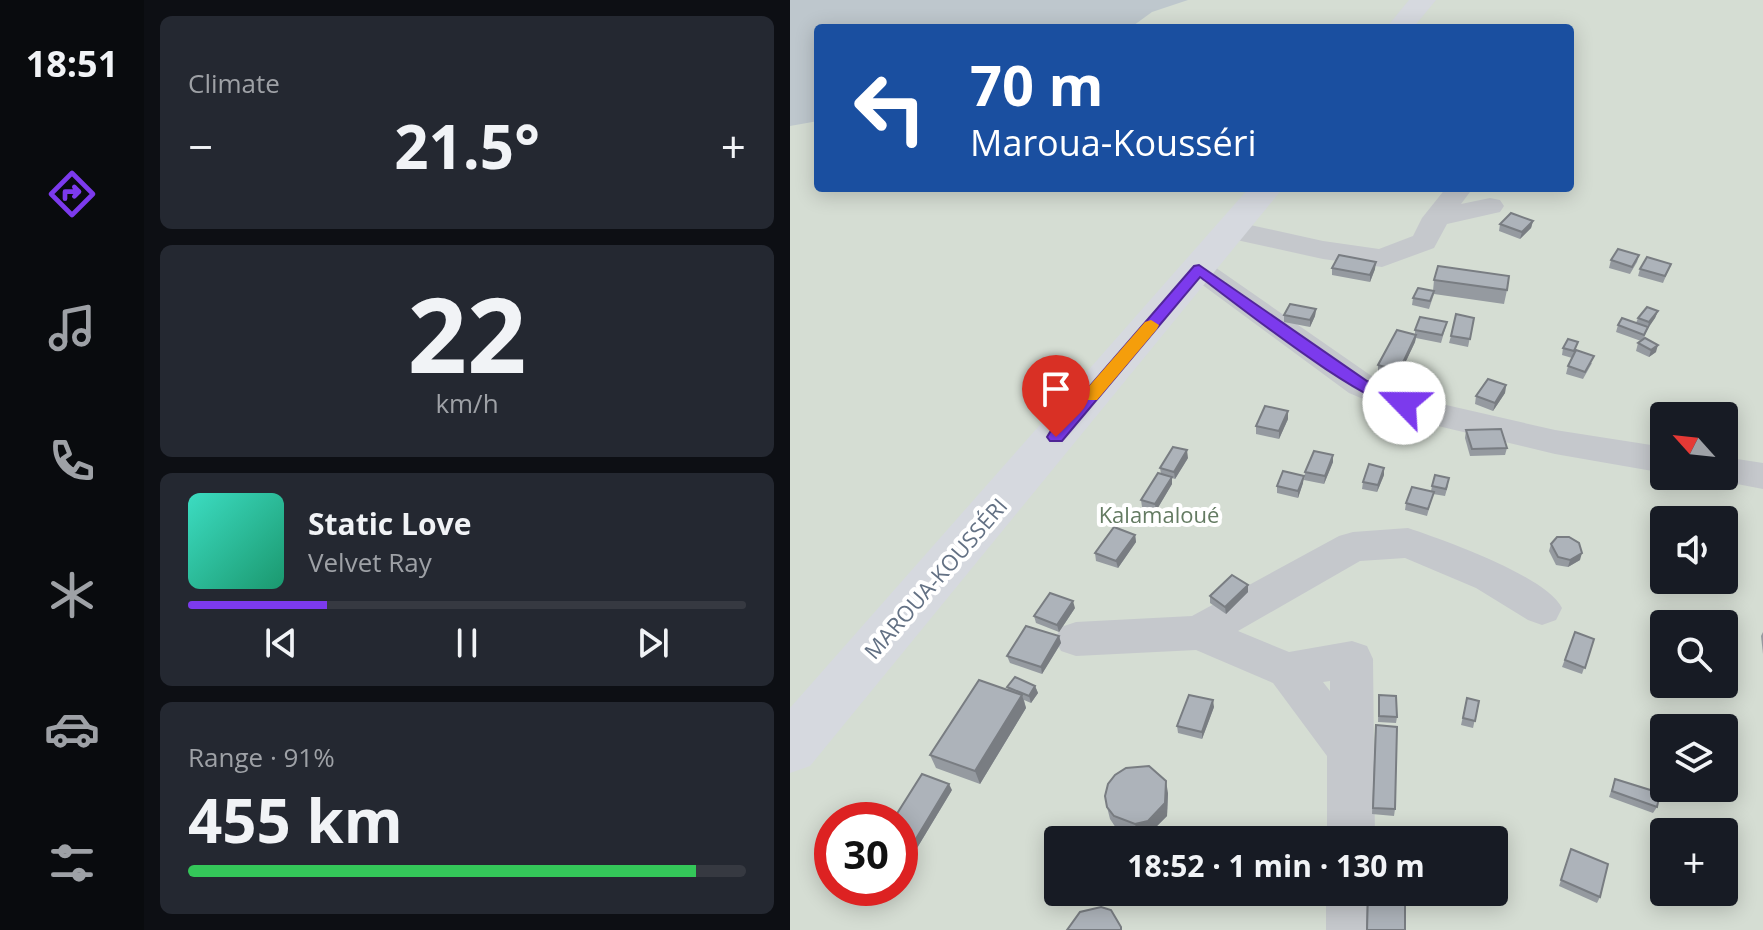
<!DOCTYPE html>
<html lang="en">
<head>
<meta charset="utf-8">
<style>
	body { margin:0; font-family:"Open Sans",sans-serif; background:#242831; color:#f1f3f6; height:100vh; display:flex; flex-direction:column; font-size:30px; white-space:nowrap }
	* { box-sizing:border-box; margin:0 }
	p { font-size:26px; color:#9ea1a6 }
	.icon { flex:none; width:44px; height:44px; fill:none; stroke:currentColor; stroke-width:2; stroke-linecap:round; stroke-linejoin:round }
	.map { position:relative; flex:1; overflow:hidden }
	.sheet { display:flex; flex-direction:column; gap:16px; padding:16px; background:#0d0f14; width:646px }
	.sheet>* { flex:none }
	.hud { position:absolute; left:24px; top:24px; width:760px; height:168px; border-radius:8px; box-shadow:0 4px 20px #0003; background:#1a4fa0; color:#fff; overflow:hidden }
	.needle { width:52px; rotate:297deg }
	.controls { position:absolute; left:860px; top:402px; display:grid; gap:16px }
	.controls a { display:grid; place-items:center; width:88px; height:88px; border-radius:8px; background:#171b24; box-shadow:0 4px 20px #0003; font-size:40px }
	.speed { position:absolute; left:24px; top:802px; display:flex; gap:16px; font-size:40px; font-weight:700; text-align:center }
	.speed>* { display:grid; place-content:center; width:104px; height:104px; border-radius:50%; background:#171b24; box-shadow:0 4px 20px #0003; line-height:1 }
	.speed .limit { border:12px solid #d22; background:#fff; color:#111 }
	.pin { position:absolute; display:grid; place-items:center; width:68px; height:68px; color:#fff; margin:-82px -34px; border-radius:50% 50% 50% 0; rotate:-45deg; box-shadow:0 0 8px #0007 }
	.pin .icon { rotate:45deg }
	.me { position:absolute; width:88px; margin:-44px; rotate:293deg; stroke-linejoin:round; filter:drop-shadow(0 0 6px #0008) }
	.turn { display:flex; align-items:center; gap:28px; height:168px; padding:0 24px; font-size:36px }
	.turn .icon { width:104px; height:104px; stroke-width:2.5 }
	.turn b { display:block; font-size:56px; line-height:68px }
	.big { font-size:60px; font-weight:700; line-height:1.1 }
	.sheet .tile { flex:1; display:flex; flex-direction:column; justify-content:center; gap:12px; min-width:0; padding:0 28px; border-radius:12px; background:#242831 }
	.sheet .dial { align-items:center; gap:0 }
	.dial b { font-size:104px; line-height:1 }
	.song { display:flex; align-items:center; gap:24px }
	.cover { width:96px; height:96px; border-radius:12px; background:linear-gradient(135deg,hsl(170 70% 55%),hsl(160 70% 35%)) }
	.played { height:8px; border-radius:4px; background:linear-gradient(90deg,#7c3aed 25%,#363941 25%) }
	.keys { display:flex; justify-content:space-around; direction:ltr }
	.heat { display:flex; justify-content:space-between; align-items:center; font-size:44px; direction:ltr }
	.charge { height:12px; border-radius:6px; background:linear-gradient(90deg,#34c759 91%,#363941 0) }
	.trip { position:absolute; left:254px; top:826px; width:464px; height:80px; border-radius:8px; background:#171b24; box-shadow:0 4px 20px #0003; font-weight:700; line-height:80px; text-align:center }
	main { display:flex; flex:1; min-height:0 }
	.tab-bar { display:flex; flex-direction:column; width:144px; justify-content:space-around; align-items:center; background:#090b0e; color:#9ea1a6 }
	.tab-bar .icon { width:56px; height:56px }
	.tab-bar .current { color:#7c3aed }
	.tab-bar b { font-size:36px; color:#f1f3f6 }
	.map>svg:first-child { display:block }
	.green { fill:#d5ddd3; fill-rule:evenodd }
	.water { fill:#bec7cd }
	.lines { fill:none; stroke-linecap:round; stroke-linejoin:round }
	.minor { fill:#c5c8cc; fill-rule:evenodd }
	.highway { fill:#d6d9df; fill-rule:evenodd }
	.wall { fill:#959aa0 }
	.shaded-wall { fill:#797d82 }
	.building { fill:#adb3ba; stroke:#797d82; stroke-width:2 }
	.route { fill:#7c3aed; stroke:#51269a; stroke-width:2 }
	.slow { fill:#f59e0b }
	.labels { text-anchor:middle; dominant-baseline:central; stroke-width:8; stroke-linejoin:round; paint-order:stroke }
	.park-label { font-size:22px; fill:#647b62; stroke:#fff }
	.street-label { font-size:22px; fill:#637184; stroke:#fff }
</style>
</head>
<body>
<main>
<nav class="tab-bar">
<b>18:51</b>
<svg class="icon current" aria-label="directions" viewBox="0 0 24 24"><path d="M12 3l9 9-9 9-9-9zM9 14v-3h6M13 9l2 2-2 2"/></svg>
<svg class="icon" aria-label="music" viewBox="0 0 24 24"><path d="M9 18V5l10-2v13"/><circle cx="6" cy="18" r="3"/><circle cx="16" cy="16" r="3"/></svg>
<svg class="icon" aria-label="phone" viewBox="0 0 24 24"><path d="M5 4h4l2 5-3 2q2 4 5 5l2-3 5 2v4C11 20 4 13 5 4z"/></svg>
<svg class="icon" aria-label="climate" viewBox="0 0 24 24"><path d="M12 3v18M4 7l16 10M4 17L20 7"/></svg>
<svg class="icon" aria-label="car" viewBox="0 0 24 24"><path d="M5 17H2v-5l4-1 3-4h7l3 4 3 1v5h-3M9 17h6M6 11h13"/><circle cx="7" cy="17" r="2"/><circle cx="17" cy="17" r="2"/></svg>
<svg class="icon" aria-label="filters" viewBox="0 0 24 24"><path d="M4 7h16M4 17h16"/><circle cx="9" cy="7" r="2"/><circle cx="15" cy="17" r="2"/></svg>
</nav>
<section class="sheet">
<div class="tile"><p>Climate</p>
<div class="heat"><a>−</a><b class="big">21.5°</b><a>+</a></div>
</div>
<div class="tile dial"><b>22</b><p>km/h</p></div>
<div class="tile">
<div class="song"><i class="cover"></i><div><b>Static Love</b><p>Velvet Ray</p></div></div>
<div class="played"></div>
<div class="keys"><svg class="icon" aria-label="previous" viewBox="0 0 24 24"><path d="M18 5L8 12l10 7zM5 5v14"/></svg><svg class="icon" aria-label="pause" viewBox="0 0 24 24"><path d="M8 5v14M16 5v14"/></svg><svg class="icon" aria-label="next" viewBox="0 0 24 24"><path d="M6 5l10 7-10 7zM19 5v14"/></svg></div>
</div>
<div class="tile"><p>Range · 91%</p><b class="big">455 km</b><div class="charge"></div></div>
</section>
<div class="map">
<svg width="973" height="930" viewBox="0 0 973 930">
	<rect width="100%" height="100%" fill="#f5f6f1"/>
	<path class="green" d="M0,0H973V930H0ZM28,28H780V188H28ZM874,416H934V476H874ZM874,520H934V580H874ZM874,624H934V684H874ZM874,728H934V788H874ZM42,820H110V888H42ZM874,832H934V892H874ZM268,840H704V892H268Z"/>
	<polygon class="water" points="0,0 398,0 362,12 340,28 28,28 28,121 0,126"/>
	<g class="lines">
		<g class="minor">
			<polygon points="656,188 683,188 671,204 700,198 710,200 714,206 710,212 657,224 644,248 592,267 533,259 442,239 432,236 428,230 432,224 442,221 533,241 589,249 623,236 632,218"/>
			<polygon points="409,260 419,263 583,377 643,402 765,430 874,447 874,473 765,454 623,420 559,393 399,275 394,269 399,263"/>
			<polygon points="934,457 973,463 973,489 921,479 919,476 934,476"/>
			<path d="M618,528C654,540 756,576 772,608L766,620L752,625L738,620L686,588L615,558L570,561L448,631L499,652L562,641L577,646L583,659L585,840H537V756L483,683L406,650L286,656L271,651L265,639L271,627L286,622L402,616L549,536L563,532ZM540,681V691L533,682Z"/>
			<polygon points="536,892 586,892 588,930 536,930"/>
		</g>
		<g class="highway">
			<polygon points="619,0 646,0 623,28 596,28"/>
			<polygon points="459,188 493,188 20,766 0,773 0,708"/>
		</g>
	</g>
	<g class="wall">
		<polygon points="743,221 741,228 730,239 709,231 710,224"/>
		<polygon points="849,255 847,262 840,274 819,268 821,260"/>
		<polygon points="881,264 873,283 848,276 850,269"/>
		<polygon points="542,268 585,269 580,282 542,275"/>
		<polygon points="644,280 717,290 714,304 644,294 639,309 622,305 623,298 643,291"/>
		<polygon points="526,309 525,316 520,327 494,322 494,315"/>
		<polygon points="868,311 865,318 858,327 854,338 866,352 859,357 846,351 848,343 851,341 826,332 828,325 846,323 848,318"/>
		<polygon points="684,318 678,347 659,343 661,336"/>
		<polygon points="657,322 651,343 626,338 625,342 608,378 588,373 588,365 625,334 625,330"/>
		<polygon points="773,348 786,350 782,358 772,355"/>
		<polygon points="802,363 793,379 776,374 778,366"/>
		<polygon points="716,385 715,393 703,411 685,404 686,396"/>
		<polygon points="498,419 489,439 466,434 466,426"/>
		<polygon points="676,430 717,448 715,455 680,456 675,438"/>
		<polygon points="543,455 543,462 534,484 514,480 515,472"/>
		<polygon points="398,458 385,479 382,478 382,484 366,511 352,507 351,500 371,474 370,468"/>
		<polygon points="594,475 587,492 572,489 573,482"/>
		<polygon points="513,483 508,498 487,493 487,486"/>
		<polygon points="658,485 655,496 643,494 637,516 615,510 616,503 641,491 642,486"/>
		<polygon points="345,535 346,542 328,568 306,561 305,553"/>
		<polygon points="761,544 790,560 778,567 766,565 759,551"/>
		<polygon points="458,585 458,592 436,614 420,603 420,596"/>
		<polygon points="285,608 269,632 246,623 244,616"/>
		<polygon points="785,632 804,639 792,674 772,667"/>
		<polygon points="973,632 973,654 971,636"/>
		<polygon points="269,636 271,643 252,674 220,663 217,656"/>
		<polygon points="245,686 248,693 241,703 234,700 236,708 190,784 146,768 140,755 218,690 217,687"/>
		<polygon points="589,695 607,717 606,723 588,722"/>
		<polygon points="677,698 689,701 683,728 671,725"/>
		<polygon points="424,707 412,739 388,733 387,726"/>
		<polygon points="585,732 605,809 604,816 582,814"/>
		<polygon points="825,779 867,807 863,813 819,797"/>
		<polygon points="162,790 121,858 110,854 110,820"/>
		<polygon points="378,793 377,816 360,833 348,836 326,828 320,819 317,807"/>
		<polygon points="781,849 810,897 807,903 769,886"/>
		<polygon points="577,892 615,892 615,930 576,930"/>
	</g>
	<g class="shaded-wall">
		<polygon points="743,221 741,228 730,239 732,232"/>
		<polygon points="586,262 585,269 580,282 580,275"/>
		<polygon points="526,309 525,316 520,327 520,320"/>
		<polygon points="868,311 865,318 857,330 859,322"/>
		<polygon points="626,335 625,342 608,378 609,371"/>
		<polygon points="868,345 866,352 859,357 861,350"/>
		<polygon points="716,385 715,393 703,411 705,403"/>
		<polygon points="498,411 498,419 489,439 489,431"/>
		<polygon points="397,450 398,458 385,479 384,472"/>
		<polygon points="543,455 543,462 534,484 535,476"/>
		<polygon points="594,468 594,475 587,492 588,485"/>
		<polygon points="514,476 513,483 508,498 508,491"/>
		<polygon points="382,477 382,484 366,511 365,504"/>
		<polygon points="345,535 346,542 328,568 326,561"/>
		<polygon points="792,553 790,560 778,567 780,560"/>
		<polygon points="458,585 458,592 436,614 435,607"/>
		<polygon points="283,601 285,608 269,632 267,625"/>
		<polygon points="269,636 271,643 252,674 251,667"/>
		<polygon points="245,686 248,693 241,703 239,696"/>
		<polygon points="232,695 236,708 190,784 185,771"/>
		<polygon points="423,700 424,707 412,739 412,732"/>
		<polygon points="376,781 378,793 377,816 360,833 348,836 345,824"/>
		<polygon points="159,784 162,790 121,858 118,852"/>
	</g>
	<g class="building">
		<polygon points="721,213 743,221 732,232 710,224"/>
		<polygon points="828,249 849,255 842,267 821,260"/>
		<polygon points="549,255 586,262 580,275 542,268"/>
		<polygon points="857,257 881,264 875,276 850,269"/>
		<polygon points="648,266 719,276 717,290 644,280"/>
		<polygon points="628,288 644,291 640,301 623,298"/>
		<polygon points="500,304 526,309 520,320 494,315"/>
		<polygon points="857,307 868,311 859,322 848,318"/>
		<polygon points="666,314 684,318 680,339 661,336"/>
		<polygon points="630,317 657,322 652,335 625,330"/>
		<polygon points="832,318 858,327 854,335 828,325"/>
		<polygon points="607,330 626,335 609,371 588,365"/>
		<polygon points="855,338 868,345 861,350 848,343"/>
		<polygon points="778,339 788,342 784,351 773,348"/>
		<polygon points="786,350 804,356 795,372 778,366"/>
		<polygon points="698,379 716,385 705,403 686,396"/>
		<polygon points="475,406 498,411 489,431 466,426"/>
		<polygon points="711,429 717,448 682,449 676,430"/>
		<polygon points="383,447 397,450 384,472 370,468"/>
		<polygon points="524,451 543,455 535,476 515,472"/>
		<polygon points="579,464 594,468 588,485 573,482"/>
		<polygon points="493,471 514,476 508,491 487,486"/>
		<polygon points="368,473 382,477 365,504 351,500"/>
		<polygon points="645,475 659,478 656,489 642,486"/>
		<polygon points="622,487 644,492 638,509 616,503"/>
		<polygon points="324,527 345,535 326,561 305,553"/>
		<polygon points="767,537 779,537 789,543 792,553 780,560 768,557 761,544"/>
		<polygon points="442,575 458,585 435,607 420,596"/>
		<polygon points="260,593 283,601 267,625 244,616"/>
		<polygon points="236,626 269,636 251,667 217,656"/>
		<polygon points="785,632 804,639 795,668 775,660"/>
		<polygon points="225,677 245,686 239,696 217,687"/>
		<polygon points="189,680 232,695 185,771 140,755"/>
		<polygon points="399,695 423,700 412,732 387,726"/>
		<polygon points="589,695 606,696 607,717 589,716"/>
		<polygon points="677,698 689,701 685,721 673,718"/>
		<polygon points="586,725 607,727 605,809 583,808"/>
		<polygon points="359,766 376,781 375,803 358,821 345,824 324,816 317,807 315,796 318,784 325,775 336,768"/>
		<polygon points="132,774 159,784 118,852 110,849 110,820 103,820"/>
		<polygon points="825,779 870,793 867,807 822,791"/>
		<polygon points="781,849 818,864 810,897 771,880"/>
		<polygon points="578,892 615,892 615,930 577,930"/>
		<polygon points="311,907 321,910 331,927 331,930 277,930 290,912"/>
	</g>
	<path class="route" d="M409,265L577,381L620,399L622,403L620,408C587,417 443,301 410,277L272,441H260L257,437L260,432L404,266Z"/>
	<polygon class="slow" points="361,320 369,325 367,329 307,400 294,400 292,396 294,392 355,322"/>
	<g class="labels">
		<g class="park-label">
			<text x="369" y="514">Kalamaloué</text>
		</g>
		<g class="street-label">
			<text transform="translate(145 578) rotate(-49)">MAROUA-KOUSSÉRI</text>
		</g>
	</g>
</svg>
<div class="controls">
<a><svg class="needle" viewBox="-14 -14 28 28"><path d="M0-13l5 13h-10z" fill="#e53935"/><path d="M0 13l5-13h-10z" fill="#9ea1a6"/></svg></a>
<a><svg class="icon" aria-label="sound" viewBox="0 0 24 24"><path d="M4 9h4l5-4v14l-5-4H4zM17 9q2 3 0 6"/></svg></a>
<a><svg class="icon" aria-label="search" viewBox="0 0 24 24"><circle cx="10" cy="10" r="6"/><path d="M15 15l6 6"/></svg></a>
<a><svg class="icon" aria-label="layers" viewBox="0 0 24 24"><path d="M12 4l9 5-9 5-9-5zM3 14l9 5 9-5"/></svg></a>
<a>+</a>
</div>
<div class="speed"><div class="limit">30</div></div>
<div class="pin" style="left:266px;top:437px;background:#d93025"><svg class="icon" aria-label="arrive" viewBox="0 0 24 24"><path d="M6 21V4h12l-3 4 3 4H6"/></svg></div>
<svg class="me" style="left:614px;top:403px" viewBox="-20 -20 40 40"><circle r="19" fill="#fff"/><path d="M0-13L10 11 0 6-10 11z" fill="#7c3aed"/></svg>
<div class="trip">18:52 · 1 min · 130 m</div>
<div class="hud">
<div class="turn"><svg class="icon" aria-label="left" viewBox="0 0 24 24"><path d="M17 20v-9H6M10 6l-5 5 5 5"/></svg><div><b>70 m</b>Maroua-Kousséri</div></div>
</div>
</div>
</main>
</body>
</html>
